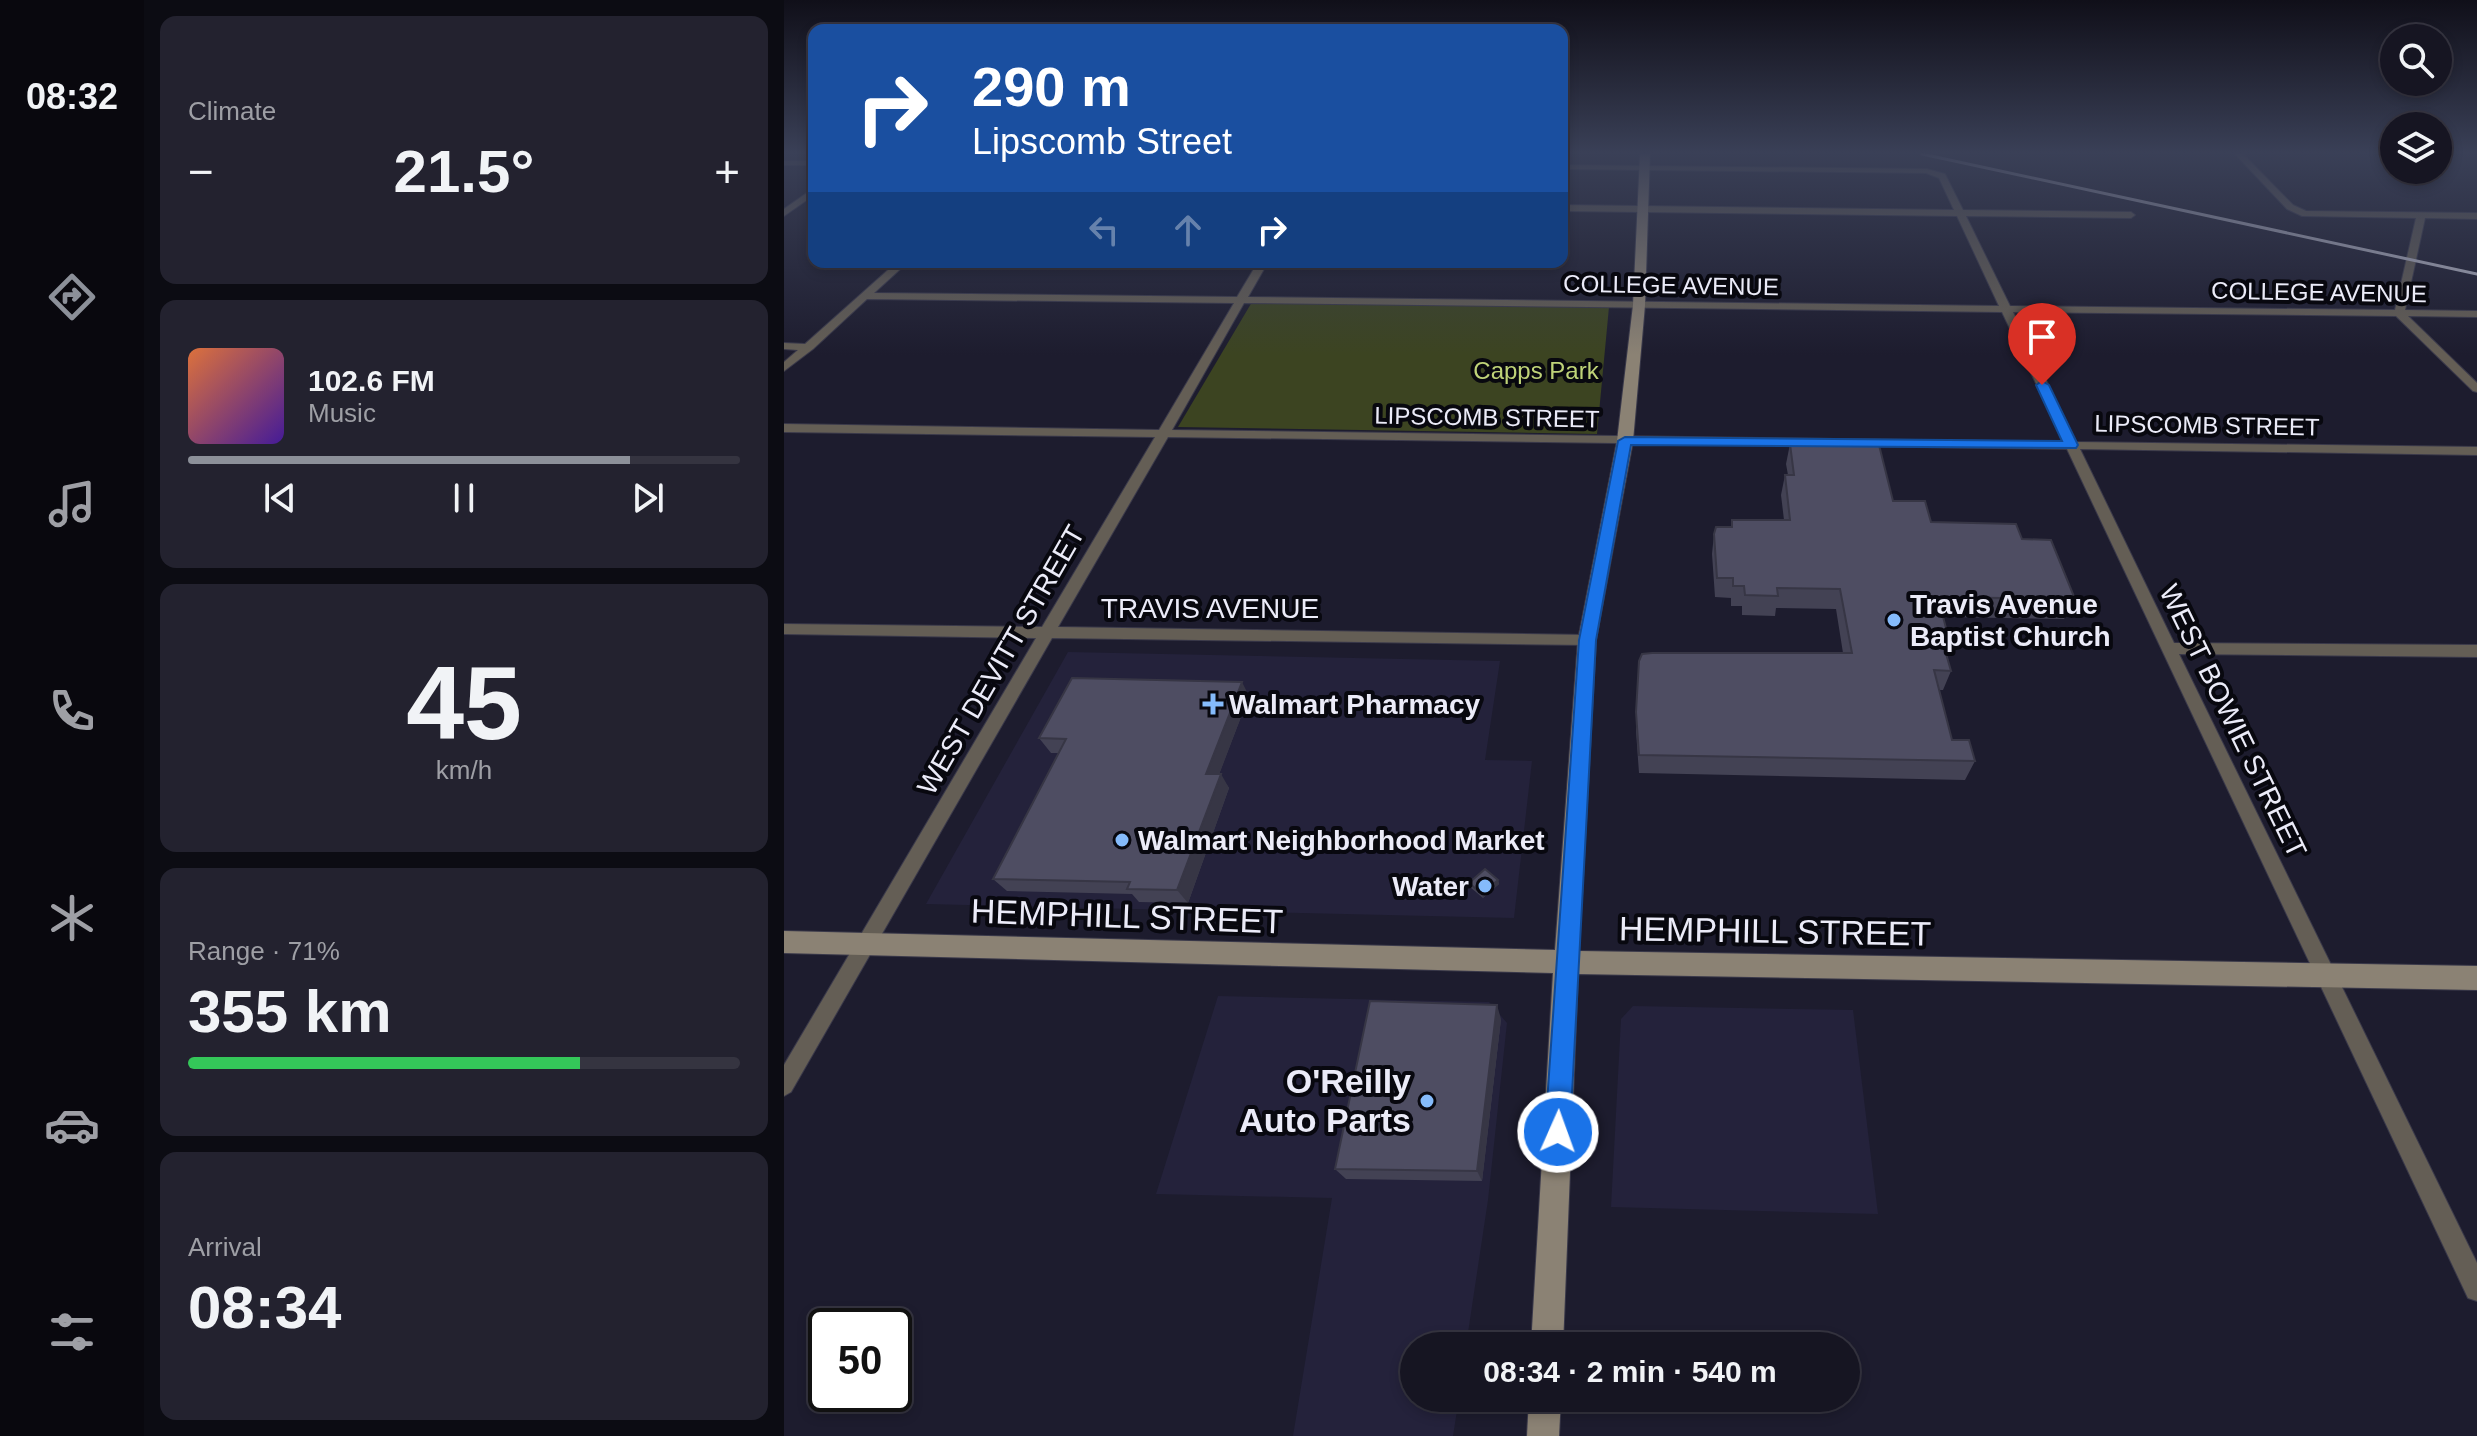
<!DOCTYPE html>
<html lang="en">
<head>
<meta charset="utf-8">
<style>
	body { margin:0; font-family:Helvetica,sans-serif; background:#23222f; color:#f1f3f6; height:100vh; display:flex; flex-direction:column; font-size:30px; white-space:nowrap }
	* { box-sizing:border-box; margin:0 }
	p { font-size:26px; color:#9e9fa5 }
	.icon { flex:none; width:44px; height:44px; fill:none; stroke:currentColor; stroke-width:2; stroke-linecap:round; stroke-linejoin:round }
	.map { position:relative; flex:1; overflow:hidden }
	.panel { display:flex; flex-direction:column; gap:16px; padding:16px; background:#0c0c13; width:640px }
	.panel>* { flex:none }
	.top-card { position:absolute; left:24px; top:24px; width:760px; height:244px; border-radius:16px; box-shadow:0 4px 12px #0003,0 0 0 2px #353440; background:#1a4fa0; color:#fff; overflow:hidden }
	.buttons { position:absolute; left:1596px; top:24px; display:grid; gap:16px }
	.buttons a { display:grid; place-items:center; width:72px; height:72px; border-radius:50%; background:#161522; box-shadow:0 4px 12px #0003,0 0 0 2px #353440; font-size:40px }
	.speed { position:absolute; left:24px; top:1308px; display:flex; gap:16px; font-size:40px; font-weight:700; text-align:center }
	.speed>* { display:grid; place-content:center; width:104px; height:104px; border-radius:50%; background:#161522; box-shadow:0 4px 12px #0003,0 0 0 2px #353440; line-height:1 }
	.speed .limit { border:4px solid #111; border-radius:12px; background:#fff; color:#111 }
	.pin { position:absolute; display:grid; place-items:center; width:68px; height:68px; color:#fff; margin:-82px -34px; border-radius:50% 50% 50% 0; rotate:-45deg; box-shadow:0 0 8px #0007 }
	.pin .icon { rotate:45deg }
	.me { position:absolute; width:88px; margin:-44px; rotate:2deg; stroke-linejoin:round; filter:drop-shadow(0 0 6px #0008) }
	.turn { display:flex; align-items:center; gap:28px; height:168px; padding:0 32px; font-size:36px }
	.turn .icon { width:104px; height:104px; stroke-width:2.5 }
	.turn b { display:block; font-size:56px; line-height:68px }
	.lanes { display:flex; align-items:center; height:76px; padding:0 32px; background:#0003; justify-content:center; gap:40px; direction:ltr }
	.lanes .off { opacity:.35 }
	.big { font-size:60px; font-weight:700; line-height:1.1 }
	.panel .card { flex:1; display:flex; flex-direction:column; justify-content:center; gap:12px; min-width:0; padding:0 28px; border-radius:16px; background:#23222f }
	.panel .dial { align-items:center; gap:0 }
	.dial b { font-size:104px; line-height:1 }
	.song { display:flex; align-items:center; gap:24px }
	.cover { width:96px; height:96px; border-radius:12px; background:linear-gradient(135deg,hsl(20 70% 55%),hsl(260 70% 35%)) }
	.played { height:8px; border-radius:4px; background:linear-gradient(90deg,#8c9099 80%,#353440 80%) }
	.keys { display:flex; justify-content:space-around; direction:ltr }
	.heat { display:flex; justify-content:space-between; align-items:center; font-size:44px; direction:ltr }
	.charge { height:12px; border-radius:6px; background:linear-gradient(90deg,#34c759 71%,#353440 0) }
	.trip { position:absolute; left:616px; top:1332px; width:460px; height:80px; border-radius:40px; background:#161522; box-shadow:0 4px 12px #0003,0 0 0 2px #353440; font-weight:700; line-height:80px; text-align:center }
	main { display:flex; flex:1; min-height:0 }
	.menu { display:flex; flex-direction:column; width:144px; justify-content:space-around; align-items:center; background:#09080e; color:#9e9fa5 }
	.menu .icon { width:56px; height:56px }
	.menu .on { color:#8c9099 }
	.menu b { font-size:36px; color:#f1f3f6 }
	.map>svg:first-child { display:block }
	.built { fill:#24223b }
	.green { fill:#3c4421 }
	.lines { fill:none; stroke-linecap:round; stroke-linejoin:round }
	.street-casing { stroke:#3a394a; stroke-width:2 }
	.secondary-casing { stroke:#3a394a; stroke-width:2 }
	.street { fill:#645e55; fill-rule:evenodd }
	.secondary { fill:#8b8274; fill-rule:evenodd }
	.rail { stroke:#babac8; stroke-width:3 }
	.wall { fill:#434254 }
	.shaded-wall { fill:#373645 }
	.building { fill:#4e4d62; stroke:#373645; stroke-width:2 }
	.route { fill:#1a73e8; stroke:#114b97; stroke-width:2 }
	.poi-dot { fill:#85bbfb; stroke:#08080f; stroke-width:3 }
	.labels { text-anchor:middle; dominant-baseline:central; stroke-width:8; stroke-linejoin:round; paint-order:stroke }
	.far-street-label { font-size:24px; fill:#ebebf8; stroke:#08080f }
	.far-park-label { font-size:24px; fill:#bfd378; stroke:#08080f }
	.poi-label { font-size:28px; font-weight:bold; fill:#ebebf8; stroke:#08080f; text-anchor:start }
	.street-label { font-size:28px; fill:#ebebf8; stroke:#08080f }
	.near-street-label { font-size:34px; fill:#ebebf8; stroke:#08080f }
	.near-poi-label { font-size:34px; font-weight:bold; fill:#ebebf8; stroke:#08080f; text-anchor:end }
</style>
</head>
<body>
<main>
<nav class="menu">
<b>08:32</b>
<svg class="icon on" aria-label="directions" viewBox="0 0 24 24"><path d="M12 3l9 9-9 9-9-9zM9 14v-3h6M13 9l2 2-2 2"/></svg>
<svg class="icon" aria-label="music" viewBox="0 0 24 24"><path d="M9 18V5l10-2v13"/><circle cx="6" cy="18" r="3"/><circle cx="16" cy="16" r="3"/></svg>
<svg class="icon" aria-label="phone" viewBox="0 0 24 24"><path d="M5 4h4l2 5-3 2q2 4 5 5l2-3 5 2v4C11 20 4 13 5 4z"/></svg>
<svg class="icon" aria-label="climate" viewBox="0 0 24 24"><path d="M12 3v18M4 7l16 10M4 17L20 7"/></svg>
<svg class="icon" aria-label="car" viewBox="0 0 24 24"><path d="M5 17H2v-5l4-1 3-4h7l3 4 3 1v5h-3M9 17h6M6 11h13"/><circle cx="7" cy="17" r="2"/><circle cx="17" cy="17" r="2"/></svg>
<svg class="icon" aria-label="filters" viewBox="0 0 24 24"><path d="M4 7h16M4 17h16"/><circle cx="9" cy="7" r="2"/><circle cx="15" cy="17" r="2"/></svg>
</nav>
<section class="panel">
<div class="card"><p>Climate</p>
<div class="heat"><a>−</a><b class="big">21.5°</b><a>+</a></div>
</div>
<div class="card">
<div class="song"><i class="cover"></i><div><b>102.6 FM</b><p>Music</p></div></div>
<div class="played"></div>
<div class="keys"><svg class="icon" aria-label="previous" viewBox="0 0 24 24"><path d="M18 5L8 12l10 7zM5 5v14"/></svg><svg class="icon" aria-label="pause" viewBox="0 0 24 24"><path d="M8 5v14M16 5v14"/></svg><svg class="icon" aria-label="next" viewBox="0 0 24 24"><path d="M6 5l10 7-10 7zM19 5v14"/></svg></div>
</div>
<div class="card dial"><b>45</b><p>km/h</p></div>
<div class="card"><p>Range · 71%</p><b class="big">355 km</b><div class="charge"></div></div>
<div class="card"><p>Arrival</p><b class="big">08:34</b></div>
</section>
<div class="map">
<svg width="1693" height="1436" viewBox="0 0 1693 1436">
	<rect width="100%" height="100%" fill="#1d1c2e"/>
	<g class="built">
		<polygon points="284,652 716,661 701,760 748,761 730,918 142,904"/>
		<polygon points="434,996 705,1002 723,1023 704,1200 682,1346 630,1346 630,1398 675,1398 669,1436 509,1436 548,1198 372,1194"/>
		<polygon points="849,1006 1069,1010 1094,1214 827,1207 837,1019"/>
	</g>
	<polygon class="green" points="468,302 825,307 813,434 394,427"/>
	<g class="lines">
		<defs>
			<g id="street">
				<path d="M1451,154H1459L1509,205L1522,211L1693,213V219L1641,218L1621,310L1693,311V317L1624,316L1693,383V392L1689,391L1612,316L1229,312L1292,442L1693,447V455L1296,449L1390,643L1693,645V657L1395,654L1693,1263V1301L1684,1298L1283,449L384,437L274,627L803,635L810,640L803,645L268,638L7,1092L0,1096V1065L252,638L0,634V624L258,627L371,437L0,432V424L375,430L450,303L83,299L29,349L0,371V362L14,350L0,349V343L21,344L113,262H124L90,293L453,297L474,262H484L464,297L1215,306L1173,216L778,211V205L1170,210L1155,178L1142,173L778,169V165L1143,169L1161,174L1179,210L1347,212L1351,215L1347,218L1182,216L1226,306L1611,310L1632,218L1518,216L1503,209ZM460,303L1218,312L1280,442L388,430Z"/>
				<rect x="0" y="161" width="30" height="4"/>
				<polygon points="30,188 30,195 0,216 0,209"/>
			</g>
			<g id="secondary">
				<polygon points="856,154 866,154 861,305 849,441 812,640 795,951 1693,966 1693,990 794,974 779,1346 747,1346 769,973 0,953 0,931 771,950 794,640 833,441 849,305"/>
				<polygon points="745,1398 777,1398 775,1436 743,1436"/>
			</g>
		</defs>
		<use href="#street" class="street-casing"/>
		<use href="#secondary" class="secondary-casing"/>
		<use href="#street" class="street"/>
		<use href="#secondary" class="secondary"/>
		<polyline class="rail" points="1138,154 1693,274"/>
	</g>
	<g class="wall">
		<polygon points="1006,444 1147,522 1238,539 1291,599 1280,619 1159,617 1164,636 1160,646 1167,671 1159,690 1155,690 1168,740 1191,761 1181,780 855,773 852,731 852,712 1059,653 1052,609 992,608 991,616 958,615 958,606 947,606 947,598 931,597 928,554 930,534 947,527 948,520 1000,520 997,495 1001,475 1004,475 1002,464"/>
		<polygon points="465,696 435,774 445,788 404,903 355,902 348,894 223,891 209,879 275,753 267,753 255,738"/>
		<polygon points="714,880 715,884 699,898 686,887 685,883"/>
		<polygon points="717,1019 698,1181 562,1179 551,1169"/>
	</g>
	<g class="shaded-wall">
		<polygon points="458,682 465,696 430,788 422,774"/>
		<polygon points="437,774 445,788 404,903 393,890"/>
		<polygon points="714,880 715,884 699,898 698,894"/>
		<polygon points="713,1005 717,1019 698,1181 693,1171"/>
	</g>
	<g class="building">
		<polygon points="1006,444 1095,445 1109,501 1141,501 1147,522 1232,524 1238,539 1267,540 1291,599 1154,597 1164,636 1157,636 1167,671 1150,670 1168,740 1185,740 1191,761 855,755 852,712 855,661 858,654 868,653 1068,653 1056,589 993,588 994,596 961,595 960,586 949,586 949,578 933,578 930,534 932,527 948,527 948,520 1006,520 1001,475 1010,475"/>
		<polygon points="288,678 458,682 422,774 437,774 393,890 343,889 346,882 209,879 282,739 255,738"/>
		<polygon points="701,869 714,880 698,894 685,883"/>
		<polygon points="586,1001 713,1005 693,1171 551,1169"/>
	</g>
	<linearGradient id="sky" x2="0" y2="1"><stop stop-color="#100f19"/><stop offset="0.43" stop-color="#3a4057"/><stop offset="1" stop-color="#3a4057" stop-opacity="0"/></linearGradient>
	<rect width="1693" height="355" fill="url(#sky)"/>
	<polygon class="route" points="1258,381 1265,385 1294,445 1292,448 847,445 812,640 786,1132 782,1141 774,1144 765,1141 761,1132 795,640 834,441 841,437 1278,441 1252,385"/>
	<g class="poi-dot">
		<circle cx="1110" cy="620" r="8"/>
		<path d="M425 692h8v8h8v8h-8v8h-8v-8h-8v-8h8z"/>
		<circle cx="338" cy="840" r="8"/>
		<circle cx="701" cy="886" r="8"/>
		<circle cx="643" cy="1101" r="8"/>
	</g>
	<g class="labels">
		<g class="far-street-label">
			<text transform="translate(887 285) rotate(1)">COLLEGE AVENUE</text>
			<text transform="translate(1535 292) rotate(1)">COLLEGE AVENUE</text>
			<text transform="translate(703 417) rotate(1)">LIPSCOMB STREET</text>
			<text transform="translate(1423 425) rotate(1)">LIPSCOMB STREET</text>
		</g>
		<g class="far-park-label">
			<text x="752" y="370">Capps Park</text>
		</g>
		<g class="poi-label">
			<text x="1126" y="604">Travis Avenue<tspan x="1126" dy="32">Baptist Church</tspan></text>
			<text x="445" y="704">Walmart Pharmacy</text>
			<text x="354" y="840">Walmart Neighborhood Market</text>
			<text x="685" y="886" text-anchor="end">Water</text>
		</g>
		<g class="street-label">
			<text x="426" y="608">TRAVIS AVENUE</text>
			<text transform="translate(217 660) rotate(-60)">WEST DEVITT STREET</text>
			<text transform="translate(1449 721) rotate(64)">WEST BOWIE STREET</text>
		</g>
		<g class="near-street-label">
			<text transform="translate(343 916) rotate(2)">HEMPHILL STREET</text>
			<text transform="translate(991 931) rotate(1)">HEMPHILL STREET</text>
		</g>
		<g class="near-poi-label">
			<text x="627" y="1081">O'Reilly<tspan x="627" dy="39">Auto Parts</tspan></text>
		</g>
	</g>
</svg>
<div class="buttons">
<a><svg class="icon" aria-label="search" viewBox="0 0 24 24"><circle cx="10" cy="10" r="6"/><path d="M15 15l6 6"/></svg></a>
<a><svg class="icon" aria-label="layers" viewBox="0 0 24 24"><path d="M12 4l9 5-9 5-9-5zM3 14l9 5 9-5"/></svg></a>
</div>
<div class="speed"><div class="limit">50</div></div>
<div class="pin" style="left:1258px;top:385px;background:#d93025"><svg class="icon" aria-label="arrive" viewBox="0 0 24 24"><path d="M6 21V4h12l-3 4 3 4H6"/></svg></div>
<svg class="me" style="left:774px;top:1132px" viewBox="-20 -20 40 40"><circle r="17" fill="#1a73e8" stroke="#fff" stroke-width="3"/><path d="M0-11L8 9 0 5-8 9z" fill="#fff"/></svg>
<div class="trip">08:34 · 2 min · 540 m</div>
<div class="top-card">
<div class="turn"><svg class="icon" aria-label="right" viewBox="0 0 24 24"><path d="M7 20v-9h11M14 6l5 5-5 5"/></svg><div><b>290 m</b>Lipscomb Street</div></div>
<div class="lanes"><svg class="icon off" aria-label="left" viewBox="0 0 24 24"><path d="M17 20v-9H6M10 6l-5 5 5 5"/></svg><svg class="icon off" aria-label="ahead" viewBox="0 0 24 24"><path d="M12 20V5M6 11l6-6 6 6"/></svg><svg class="icon" aria-label="right" viewBox="0 0 24 24"><path d="M7 20v-9h11M14 6l5 5-5 5"/></svg></div>
</div>
</div>
</main>
</body>
</html>
